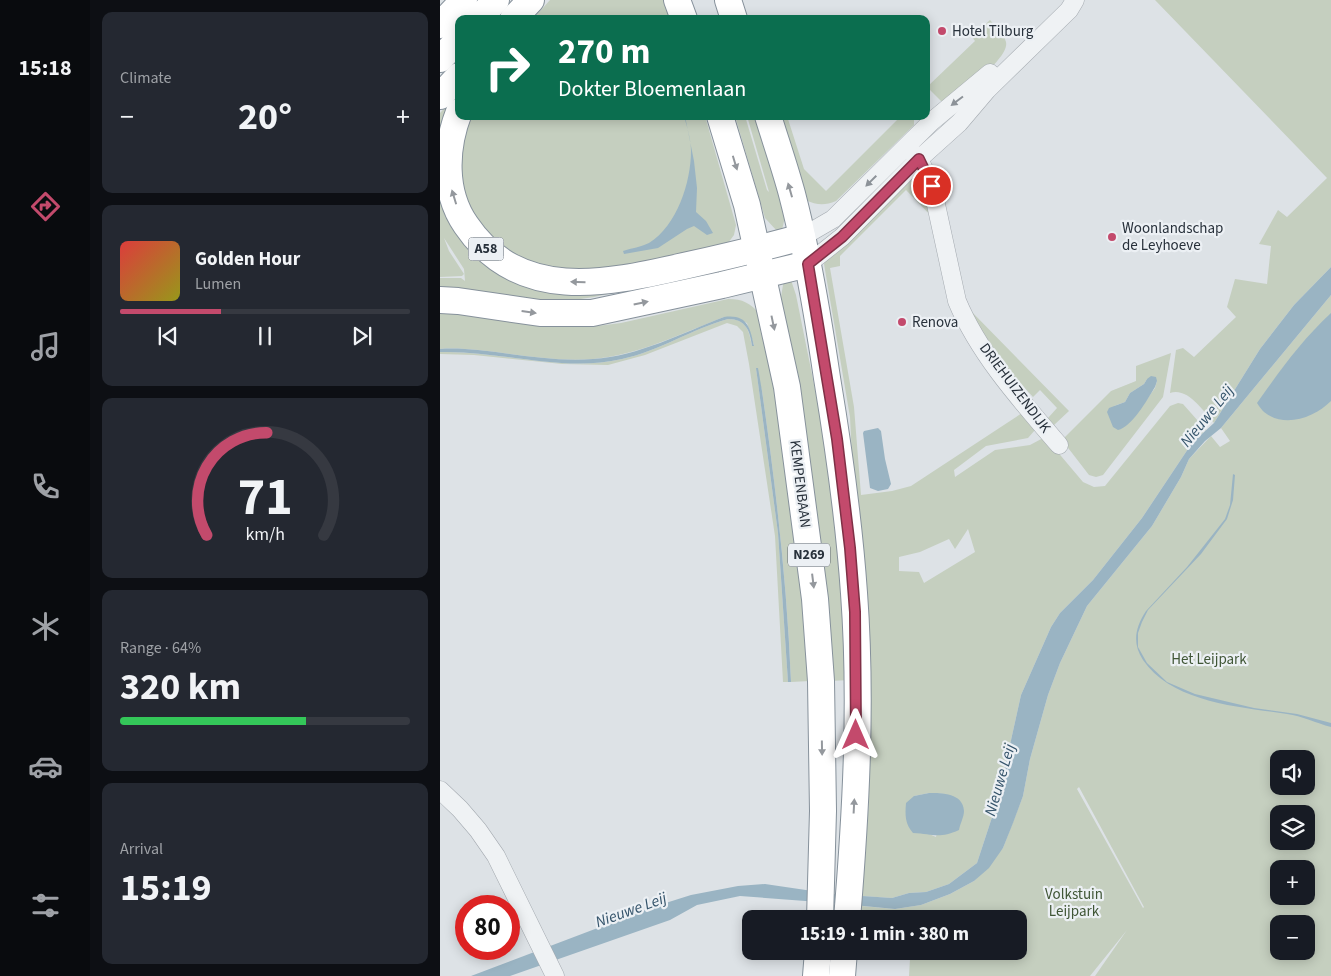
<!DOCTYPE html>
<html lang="en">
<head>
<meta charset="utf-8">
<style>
	body { margin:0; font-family:"Source Sans 3",sans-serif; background:#242831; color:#f1f3f6; height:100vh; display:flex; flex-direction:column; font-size:19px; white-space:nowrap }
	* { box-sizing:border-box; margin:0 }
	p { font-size:16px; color:#9ea1a6 }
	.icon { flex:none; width:28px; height:28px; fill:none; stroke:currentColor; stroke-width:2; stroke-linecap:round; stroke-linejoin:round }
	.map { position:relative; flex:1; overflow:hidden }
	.drawer { display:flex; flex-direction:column; gap:12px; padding:12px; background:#0d0f14; width:350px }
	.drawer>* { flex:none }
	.hud { position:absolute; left:15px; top:15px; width:475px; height:105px; border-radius:10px; box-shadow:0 2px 12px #0003; background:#0b6e4f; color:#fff; overflow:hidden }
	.buttons { position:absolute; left:830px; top:750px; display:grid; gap:10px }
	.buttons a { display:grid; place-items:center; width:45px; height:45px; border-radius:10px; background:#171b24; box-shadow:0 2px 12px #0003; font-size:25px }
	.speed { position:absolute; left:15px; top:895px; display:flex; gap:10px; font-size:25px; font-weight:700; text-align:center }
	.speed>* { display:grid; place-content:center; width:65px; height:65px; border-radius:50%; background:#171b24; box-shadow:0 2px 12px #0003; line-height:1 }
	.speed .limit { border:8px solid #d22; background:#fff; color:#111 }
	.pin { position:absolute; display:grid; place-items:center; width:42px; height:42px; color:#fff; margin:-21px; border:2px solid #fff; border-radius:50%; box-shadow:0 1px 5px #0007 }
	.me { position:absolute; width:55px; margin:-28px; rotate:0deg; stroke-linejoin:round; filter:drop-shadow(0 0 4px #0008) }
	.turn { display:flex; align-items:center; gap:18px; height:105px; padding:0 20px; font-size:22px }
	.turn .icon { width:65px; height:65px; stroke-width:2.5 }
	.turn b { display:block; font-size:35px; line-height:42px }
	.big { font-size:38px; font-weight:700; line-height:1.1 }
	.drawer .tile { flex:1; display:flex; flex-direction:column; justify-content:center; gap:8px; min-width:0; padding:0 18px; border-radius:10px; background:#242831 }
	.drawer .dial { align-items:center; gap:0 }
	.dial svg { height:130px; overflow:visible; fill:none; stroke:#363941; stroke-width:7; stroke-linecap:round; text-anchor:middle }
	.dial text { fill:#f1f3f6; stroke:none }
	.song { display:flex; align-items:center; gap:15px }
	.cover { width:60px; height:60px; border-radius:8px; background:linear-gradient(135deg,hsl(0 70% 55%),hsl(60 70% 35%)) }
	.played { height:5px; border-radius:2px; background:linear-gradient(90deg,#c34a6c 35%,#363941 35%) }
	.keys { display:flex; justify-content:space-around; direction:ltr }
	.heat { display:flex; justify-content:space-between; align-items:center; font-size:28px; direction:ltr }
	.charge { height:8px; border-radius:4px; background:linear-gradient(90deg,#34c759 64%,#363941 0) }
	.trip { position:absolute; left:302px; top:910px; width:285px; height:50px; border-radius:10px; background:#171b24; box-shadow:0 2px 12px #0003; font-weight:700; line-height:50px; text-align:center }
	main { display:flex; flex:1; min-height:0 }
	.tab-bar { display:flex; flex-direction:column; width:90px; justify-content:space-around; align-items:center; background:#090b0e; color:#9ea1a6 }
	.tab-bar .icon { width:35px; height:35px }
	.tab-bar .current { color:#c34a6c }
	.tab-bar b { font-size:22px; color:#f1f3f6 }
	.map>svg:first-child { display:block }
	.green { fill:#c5cfbf; fill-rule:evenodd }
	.water { fill:#9ab4c3 }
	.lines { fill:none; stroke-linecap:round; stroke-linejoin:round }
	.minor-casing { stroke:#a3a9af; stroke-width:19 }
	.highway-casing { stroke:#86919b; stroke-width:28 }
	.minor { stroke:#eff2f4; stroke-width:18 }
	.highway { stroke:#fff; stroke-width:26 }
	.oneway { fill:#8c9298 }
	.oneway2 { fill:#94989d }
	.route-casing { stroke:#7f3046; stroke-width:12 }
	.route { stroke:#c34a6c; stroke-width:9 }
	.poi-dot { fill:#c34a6c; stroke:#ecf0f4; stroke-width:2 }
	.labels { text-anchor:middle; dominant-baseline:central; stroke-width:4.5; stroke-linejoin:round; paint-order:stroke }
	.shield { fill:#ecf0f4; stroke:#636a72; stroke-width:1 }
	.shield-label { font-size:14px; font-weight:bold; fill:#28313b }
	.poi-label { font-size:15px; fill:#28313b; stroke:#ecf0f4; text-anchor:start }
	.street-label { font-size:15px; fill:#28313b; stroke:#ecf0f4 }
	.park-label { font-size:15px; fill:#405636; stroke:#ecf0f4 }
	.water-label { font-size:16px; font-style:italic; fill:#35546b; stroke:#ecf0f4 }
</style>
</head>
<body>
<main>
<nav class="tab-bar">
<b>15:18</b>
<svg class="icon current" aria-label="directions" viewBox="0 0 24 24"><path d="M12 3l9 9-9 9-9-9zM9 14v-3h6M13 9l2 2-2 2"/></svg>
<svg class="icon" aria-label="music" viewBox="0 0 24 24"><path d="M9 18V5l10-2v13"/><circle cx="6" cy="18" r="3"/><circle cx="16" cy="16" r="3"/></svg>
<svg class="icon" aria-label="phone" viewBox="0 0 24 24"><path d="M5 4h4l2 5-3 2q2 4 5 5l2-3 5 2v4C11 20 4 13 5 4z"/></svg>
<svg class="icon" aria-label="climate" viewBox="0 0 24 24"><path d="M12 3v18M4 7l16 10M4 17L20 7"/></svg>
<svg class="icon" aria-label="car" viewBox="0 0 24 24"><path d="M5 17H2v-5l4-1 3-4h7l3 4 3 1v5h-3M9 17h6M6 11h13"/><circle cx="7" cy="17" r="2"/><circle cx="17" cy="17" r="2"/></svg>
<svg class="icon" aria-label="filters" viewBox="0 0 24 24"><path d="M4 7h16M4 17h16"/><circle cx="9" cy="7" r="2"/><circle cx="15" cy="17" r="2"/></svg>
</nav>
<section class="drawer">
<div class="tile"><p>Climate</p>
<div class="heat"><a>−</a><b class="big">20°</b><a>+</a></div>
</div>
<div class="tile">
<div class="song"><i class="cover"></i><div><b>Golden Hour</b><p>Lumen</p></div></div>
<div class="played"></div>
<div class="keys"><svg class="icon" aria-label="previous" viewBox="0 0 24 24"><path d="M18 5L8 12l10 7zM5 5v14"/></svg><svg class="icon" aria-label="pause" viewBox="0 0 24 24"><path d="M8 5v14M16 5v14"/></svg><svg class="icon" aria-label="next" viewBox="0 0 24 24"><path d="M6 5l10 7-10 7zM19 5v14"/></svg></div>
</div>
<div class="tile dial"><svg viewBox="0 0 100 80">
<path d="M14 69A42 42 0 1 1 86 69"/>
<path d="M14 69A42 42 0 0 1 51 6" stroke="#c34a6c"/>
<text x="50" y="56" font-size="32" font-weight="700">71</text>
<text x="50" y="72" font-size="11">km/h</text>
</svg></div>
<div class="tile"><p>Range · 64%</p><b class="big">320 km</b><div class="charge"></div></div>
<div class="tile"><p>Arrival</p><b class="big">15:19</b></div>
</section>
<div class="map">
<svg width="891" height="976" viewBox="0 0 891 976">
	<rect width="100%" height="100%" fill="#dde2e6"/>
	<g class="green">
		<polygon points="110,0 225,0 232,19 93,19"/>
		<path d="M715,0H891V267L854,305L820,349L774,423C763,411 748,387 730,393L736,350L743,348L754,357L796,317L787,307L795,279L827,284L831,246L819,244L838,210L847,217L887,178Z"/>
		<path d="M550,20C555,26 564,34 566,42C570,59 518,95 505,105L487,87L535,41L532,37Z"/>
		<polygon points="19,93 19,101 4,166 66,271 277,269 154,297 113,303 0,296 0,278 21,278 25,281 24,269 4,238 9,251 24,274 22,276 0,277 0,113"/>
		<polygon points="27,116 265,116 296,225 294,235 288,243 191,266 118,271 67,253 35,220 20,182 21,138"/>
		<polygon points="295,116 305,116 327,190 329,192 307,116 321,116 345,217 342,230 337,231 325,218"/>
		<path d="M336,116H347L364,169L386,191L461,116H474V125L396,201C384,206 377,205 365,200Z"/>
		<path d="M469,181H475L485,186L495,220L466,190L400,256V266L390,268L414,407L421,495L452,491L471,486L582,413L595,430L588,438L546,446L514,470L515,477L555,450L590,445L605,437L643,482L654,487L665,486L730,406L738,403L743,404L766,430L752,443L702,518L653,580L620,613L611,627L581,695L558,799L537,863L509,884L486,892L469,893L452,898L422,896L429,801L410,417L384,264L386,257ZM528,529L535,552L484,583L479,572L459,571V557L480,552L509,539L515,549ZM489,793L505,794L496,837L487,833L473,832L474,796Z"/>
		<polygon points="344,279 351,280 356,295 383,429 396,528 410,680 390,681 378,530 369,451 340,303"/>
		<path d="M891,295V976H655L687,930L650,976H469L470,959L418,953V951H579V919H421L422,906L455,909L481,905L510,894L534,881L563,848L583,796L590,759L608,695L620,663L647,606L712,526L741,477L749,459L771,436L780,447L790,441L781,428ZM839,759H866V786H839ZM639,787L704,907L703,908L637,789ZM839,814H866V841H839ZM839,869H866V896H839ZM839,924H866V951H839Z"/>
		<path d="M288,299C303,299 310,303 320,314L343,406L370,681L351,682C347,584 336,488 322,391L316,368L338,533L348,682H343L335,536L309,364L303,332L297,326L287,323L205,355L168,365L122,364L34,355L0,354V352C60,350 122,373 182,359C219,351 252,329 288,319C307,319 309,331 312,346L314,345L307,323L294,317H284C242,333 199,355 153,359C115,362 76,354 38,350C26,349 13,348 0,349V307L121,326H157L181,323Z"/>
		<polygon points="529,309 629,411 614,425 608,418 617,408 600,390 593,397 558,359"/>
		<path d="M731,353L723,397L663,475L656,477L649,475L622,440L671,391L696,381V366ZM707,379L717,381L715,388L705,402L674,406L685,402L690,393L704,384Z"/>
	</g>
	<g class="water">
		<path d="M244,116H245L254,161L257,188L256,212L266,221L273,233L267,235L254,226L247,229L218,248L184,254L183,251C192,248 201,247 209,243C237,226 251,182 251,151C251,139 247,127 244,116Z"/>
		<polygon points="891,267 891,295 781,428 765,441 749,459 741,477 712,526 647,606 620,663 608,695 590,759 583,796 573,823 563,848 549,868 534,881 510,894 481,905 455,909 392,903 300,896 257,905 230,920 70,976 31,976 213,907 251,895 298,886 325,884 393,894 452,898 469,893 486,892 509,884 537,863 558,799 581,695 611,627 620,613 653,580 702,518 752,443 774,423 820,349 854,305"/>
		<path d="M891,313V401C875,417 845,429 824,412C822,410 819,406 817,403C841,369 861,341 891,313Z"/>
		<path d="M284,317C307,314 310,327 314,346H312C310,331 306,319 288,319C252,329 219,351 182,359C122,373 60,350 0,352V349C13,348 26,349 38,350C76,354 115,362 153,359C199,356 242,333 284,317Z"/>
		<path d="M316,368H318L322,391C336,488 347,584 351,682H348L338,533Z"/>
		<path d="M711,376L716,377L717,381L715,387C707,400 692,427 678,430L673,427L667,412L669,408L685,402L690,393L704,384L707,379Z"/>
		<polygon points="438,428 441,431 445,459 451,484 448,489 438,491 430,488 423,433 424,431"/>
		<path d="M793,474L795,475L793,500L787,519L761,554L708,610L702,622L698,633V647L707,663L727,682L755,694L814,708L857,714L891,723V727C876,723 862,716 847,714C801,707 732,703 703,660C692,643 695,628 706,611L747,567L785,519L790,505Z"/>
		<path d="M489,793C502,793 523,793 524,811C524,817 520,824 519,830C499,839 493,834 473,833C465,824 465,815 466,803L474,796Z"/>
	</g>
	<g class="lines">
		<defs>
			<g id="minor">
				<path d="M472,152L479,159L492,186L517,301C539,354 582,402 619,445"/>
				<polyline points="362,237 393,219 491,122 550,73"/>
				<polyline points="368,264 402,237 479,159 519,123 547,90 629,10 635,0"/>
				<polyline points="0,790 20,809 38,830 56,856 115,976"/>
			</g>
			<g id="highway">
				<polyline points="237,0 244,19"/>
				<polyline points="288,0 294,19"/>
				<polyline points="38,19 56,0"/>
				<polyline points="73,19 91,0"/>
				<polyline points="0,25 24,0"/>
				<polyline points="0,59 19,39"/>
				<polyline points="0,96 19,76"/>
				<path d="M19,112C5,148 3,192 26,225C79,303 165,284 244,266C284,257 323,248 362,237"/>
				<polyline points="280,116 307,205 347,387 375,599 381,681 383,811 380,919"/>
				<path d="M328,116C336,142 345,168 352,194C368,255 378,317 387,378C399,450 409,521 414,593C422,701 416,811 407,919"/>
				<polyline points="0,300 18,301 100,313 152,313 282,285 368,264"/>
				<polyline points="376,976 378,951"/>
				<polyline points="402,976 404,951"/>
			</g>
		</defs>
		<use href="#minor" class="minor-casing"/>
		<use href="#highway" class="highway-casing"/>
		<use href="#minor" class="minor"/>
		<use href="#highway" class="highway"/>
	</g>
	<defs><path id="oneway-solid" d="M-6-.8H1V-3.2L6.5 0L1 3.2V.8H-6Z" transform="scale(1.25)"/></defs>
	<g class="oneway">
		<use href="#oneway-solid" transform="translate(517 101) rotate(143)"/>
		<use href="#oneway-solid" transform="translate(431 181) rotate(135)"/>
	</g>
	<g class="oneway2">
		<use href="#oneway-solid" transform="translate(295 163) rotate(73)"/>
		<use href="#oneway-solid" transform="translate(350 190) rotate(-106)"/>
		<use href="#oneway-solid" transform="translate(14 197) rotate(-107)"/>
		<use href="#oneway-solid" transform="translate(138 282) rotate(-179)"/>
		<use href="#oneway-solid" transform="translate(201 303) rotate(-12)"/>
		<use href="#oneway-solid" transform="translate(89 312) rotate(8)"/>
		<use href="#oneway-solid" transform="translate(333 323) rotate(78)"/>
		<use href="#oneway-solid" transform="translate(373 581) rotate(83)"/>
		<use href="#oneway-solid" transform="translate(382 748) rotate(89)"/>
		<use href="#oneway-solid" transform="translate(414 806) rotate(-87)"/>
	</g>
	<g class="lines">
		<defs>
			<polyline id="route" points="416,735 415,612 410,548 397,439 368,264 402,237 479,159 492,186"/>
		</defs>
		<use href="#route" class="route-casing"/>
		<use href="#route" class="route"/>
	</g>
	<g class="poi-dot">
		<circle cx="502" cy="31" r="5"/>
		<circle cx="672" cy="237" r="5"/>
		<circle cx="462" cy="322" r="5"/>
	</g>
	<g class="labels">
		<g class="shield">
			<rect x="28.5" y="237.5" width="35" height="23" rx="4"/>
			<rect x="348" y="543.5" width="42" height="23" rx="4"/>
		</g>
		<g class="shield-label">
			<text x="46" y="249">A58</text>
			<text x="369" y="555">N269</text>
		</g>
		<g class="poi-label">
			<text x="512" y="31">Hotel Tilburg</text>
			<text x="682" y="228">Woonlandschap<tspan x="682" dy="17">de Leyhoeve</tspan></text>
			<text x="472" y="322">Renova</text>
		</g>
		<g class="street-label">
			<text transform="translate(575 388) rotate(53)">DRIEHUIZENDIJK</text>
			<text transform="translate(360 484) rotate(83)">KEMPENBAAN</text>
		</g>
		<g class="park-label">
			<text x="769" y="659">Het Leijpark</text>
			<text x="634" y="894">Volkstuin<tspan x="634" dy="17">Leijpark</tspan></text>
		</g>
		<g class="water-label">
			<text transform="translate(767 416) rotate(-51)">Nieuwe Leij</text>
			<text transform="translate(560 780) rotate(-74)">Nieuwe Leij</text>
			<text transform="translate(191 910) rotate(-20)">Nieuwe Leij</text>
		</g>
	</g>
</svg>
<div class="buttons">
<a><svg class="icon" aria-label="sound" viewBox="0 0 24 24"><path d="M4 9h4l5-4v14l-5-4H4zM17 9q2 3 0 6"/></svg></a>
<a><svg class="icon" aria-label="layers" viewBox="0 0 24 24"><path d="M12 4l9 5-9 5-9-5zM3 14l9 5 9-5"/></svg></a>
<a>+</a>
<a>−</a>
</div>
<div class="speed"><div class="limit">80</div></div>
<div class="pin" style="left:492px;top:186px;background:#d93025"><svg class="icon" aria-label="arrive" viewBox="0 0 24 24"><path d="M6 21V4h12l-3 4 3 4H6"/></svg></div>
<svg class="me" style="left:416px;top:735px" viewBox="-20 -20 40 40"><path d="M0-17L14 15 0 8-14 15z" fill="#c34a6c" stroke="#fff" stroke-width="4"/></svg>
<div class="trip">15:19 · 1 min · 380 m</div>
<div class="hud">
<div class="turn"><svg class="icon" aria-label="right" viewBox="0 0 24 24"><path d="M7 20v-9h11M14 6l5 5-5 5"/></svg><div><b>270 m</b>Dokter Bloemenlaan</div></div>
</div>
</div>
</main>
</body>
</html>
